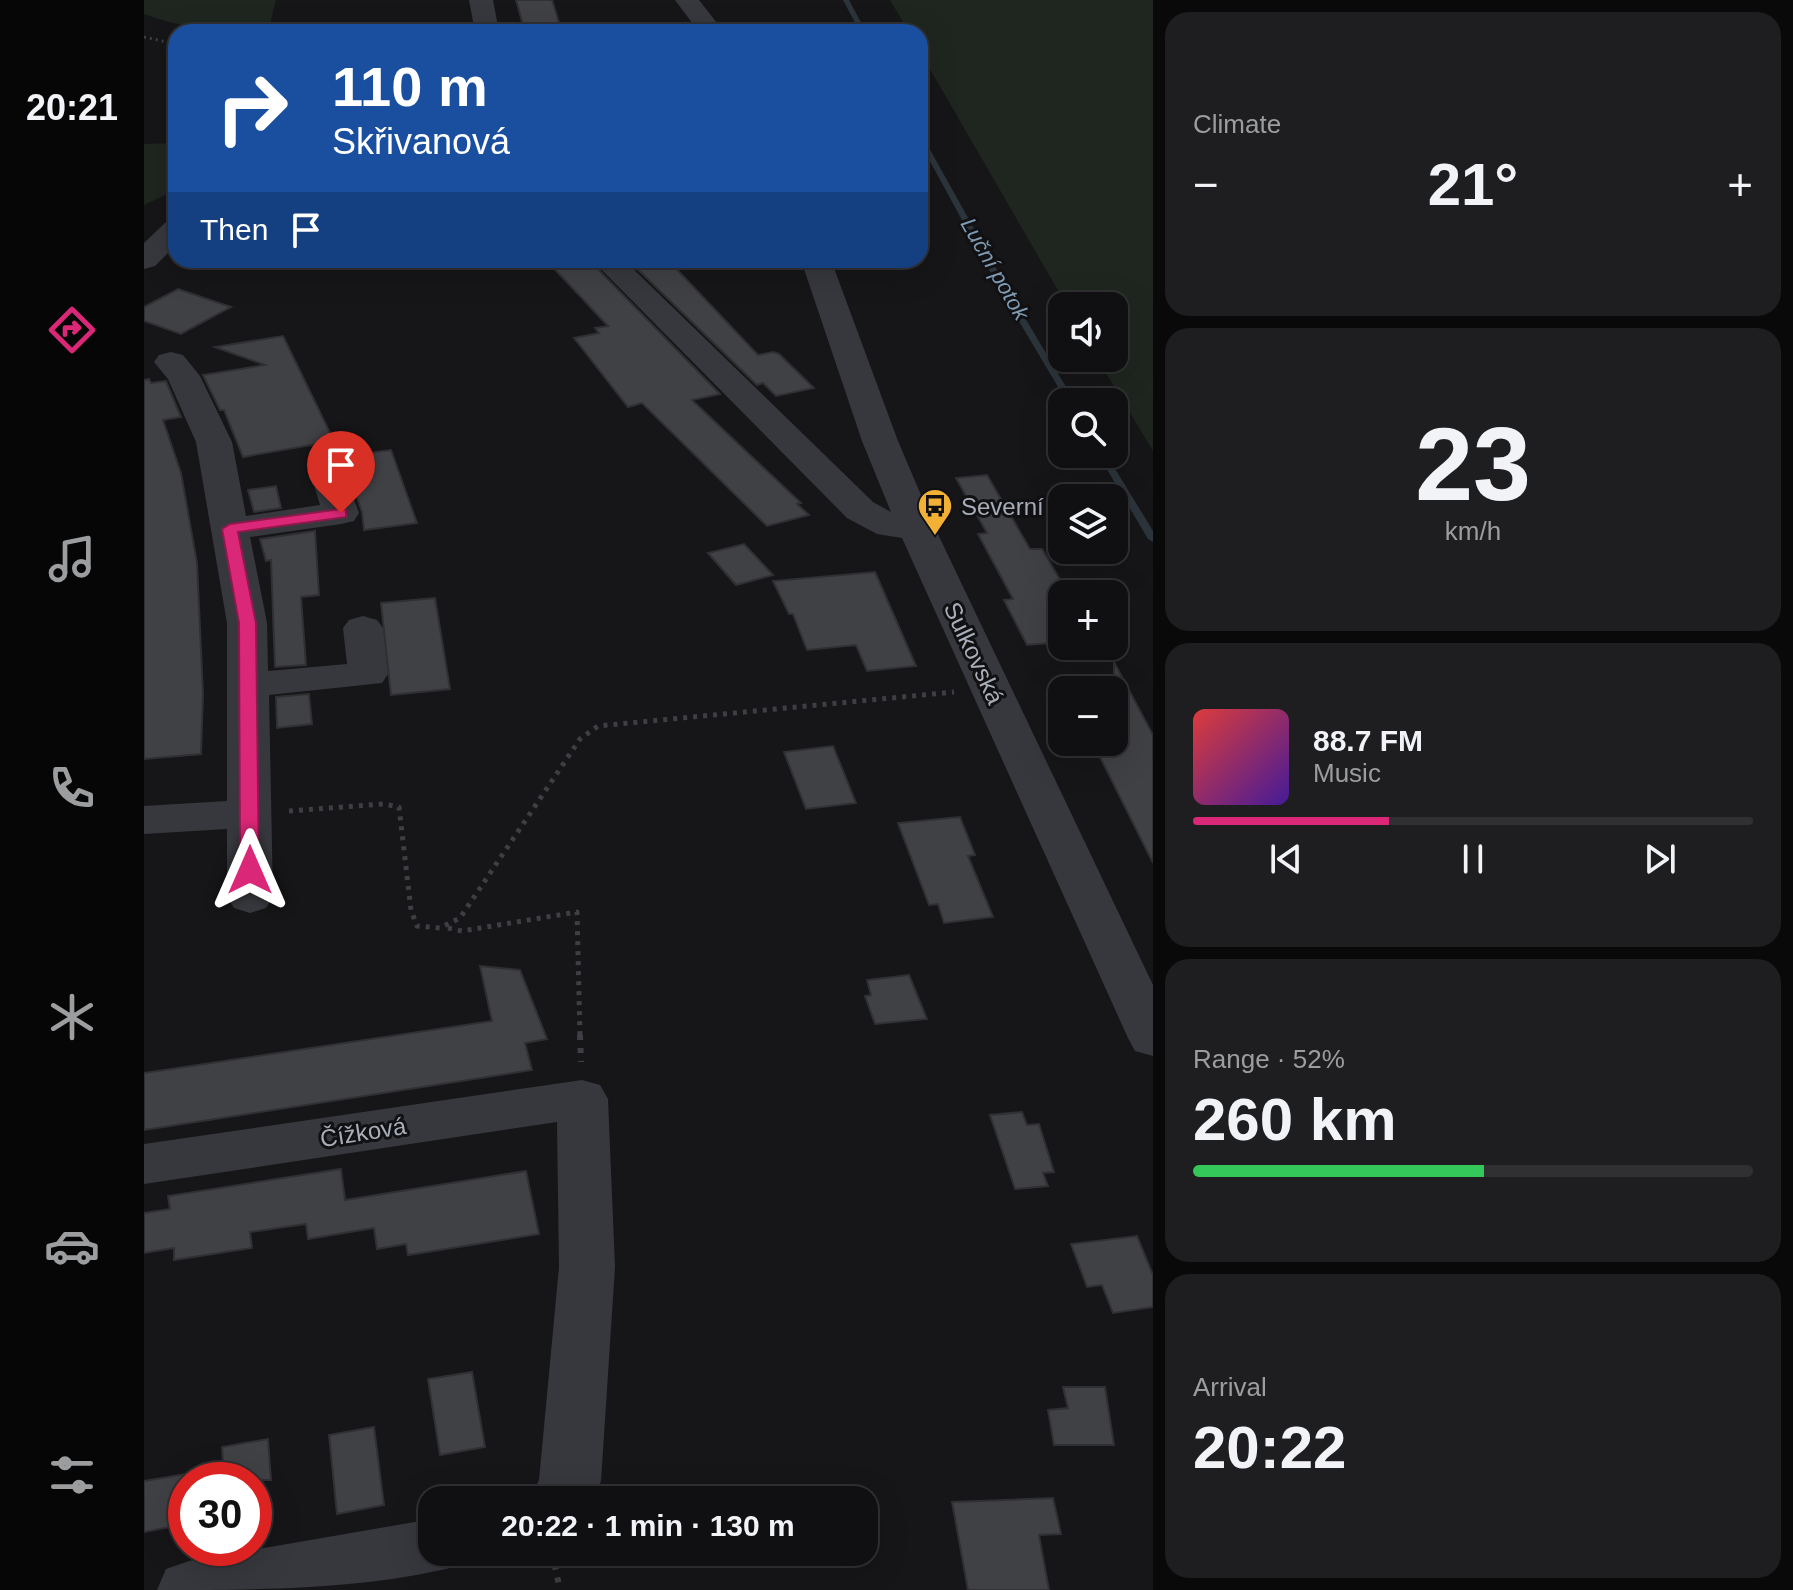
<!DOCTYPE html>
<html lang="en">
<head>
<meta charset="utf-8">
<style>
	body { margin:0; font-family:Arial,sans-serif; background:#1e1e20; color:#f1f3f6; height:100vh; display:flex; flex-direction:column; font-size:30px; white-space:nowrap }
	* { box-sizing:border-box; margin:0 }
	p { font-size:26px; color:#9c9d9f }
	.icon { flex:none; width:44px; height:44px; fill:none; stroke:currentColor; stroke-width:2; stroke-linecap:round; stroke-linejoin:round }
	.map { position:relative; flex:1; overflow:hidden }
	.panel { display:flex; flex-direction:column; gap:12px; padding:12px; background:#09090a; width:640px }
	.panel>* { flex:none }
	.banner { position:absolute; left:24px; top:24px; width:760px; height:244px; border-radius:24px; box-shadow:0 8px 32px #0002,0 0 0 2px #303032; background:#1a4fa0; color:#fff; overflow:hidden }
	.buttons { position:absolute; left:904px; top:292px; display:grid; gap:16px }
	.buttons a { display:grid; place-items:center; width:80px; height:80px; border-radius:16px; background:#101012; box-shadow:0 8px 32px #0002,0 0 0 2px #303032; font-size:40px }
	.speed { position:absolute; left:24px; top:1462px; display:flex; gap:16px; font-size:40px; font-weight:700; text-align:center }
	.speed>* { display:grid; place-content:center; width:104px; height:104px; border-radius:50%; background:#101012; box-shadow:0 8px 32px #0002,0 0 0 2px #303032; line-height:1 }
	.speed .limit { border:12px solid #d22; background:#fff; color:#111 }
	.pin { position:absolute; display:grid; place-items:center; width:68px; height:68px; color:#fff; margin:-82px -34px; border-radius:50% 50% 50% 0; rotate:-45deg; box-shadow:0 0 8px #0007 }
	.pin .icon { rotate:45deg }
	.me { position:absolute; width:88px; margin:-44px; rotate:0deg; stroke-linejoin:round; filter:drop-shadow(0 0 6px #0008) }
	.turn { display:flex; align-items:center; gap:28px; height:168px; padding:0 32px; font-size:36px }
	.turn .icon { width:104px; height:104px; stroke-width:2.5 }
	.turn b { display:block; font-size:56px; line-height:68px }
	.then { display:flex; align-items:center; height:76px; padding:0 32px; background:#0003; gap:16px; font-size:30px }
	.big { font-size:60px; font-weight:700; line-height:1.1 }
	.panel .widget { flex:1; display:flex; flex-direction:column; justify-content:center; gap:12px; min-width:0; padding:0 28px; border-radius:24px; background:#1e1e20 }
	.panel .dial { align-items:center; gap:0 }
	.dial b { font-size:104px; line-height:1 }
	.song { display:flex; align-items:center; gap:24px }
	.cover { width:96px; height:96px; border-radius:12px; background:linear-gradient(135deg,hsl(0 70% 55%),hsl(260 70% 35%)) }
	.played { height:8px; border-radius:4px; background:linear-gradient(90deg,#db2777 35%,#303032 35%) }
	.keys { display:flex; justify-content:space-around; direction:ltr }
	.heat { display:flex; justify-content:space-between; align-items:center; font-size:44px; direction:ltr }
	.charge { height:12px; border-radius:6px; background:linear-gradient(90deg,#34c759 52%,#303032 0) }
	.trip { position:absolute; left:274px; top:1486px; width:460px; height:80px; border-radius:24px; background:#101012; box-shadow:0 8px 32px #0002,0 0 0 2px #303032; font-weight:700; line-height:80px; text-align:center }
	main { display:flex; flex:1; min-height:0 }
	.tabs { display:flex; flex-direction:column; width:144px; justify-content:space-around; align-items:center; background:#060607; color:#9c9d9f }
	.tabs .icon { width:56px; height:56px }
	.tabs .active { color:#db2777 }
	.tabs b { font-size:36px; color:#f1f3f6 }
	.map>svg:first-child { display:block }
	.green { fill:#1e261f }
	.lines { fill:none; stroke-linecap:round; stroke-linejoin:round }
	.stream { fill:#2c353c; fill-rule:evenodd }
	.building { fill:#404145; stroke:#303034; stroke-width:2 }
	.path-far2 { stroke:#3d3f44; stroke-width:3; stroke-dasharray:2 4; stroke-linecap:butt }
	.path-far1 { stroke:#3d3f44; stroke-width:5; stroke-dasharray:4 6; stroke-linecap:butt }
	.path { stroke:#3d3f44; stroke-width:6; stroke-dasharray:5 8; stroke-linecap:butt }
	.minor { fill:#37383d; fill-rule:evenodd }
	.route { fill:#db2777; stroke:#8e194d; stroke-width:2 }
	.labels { text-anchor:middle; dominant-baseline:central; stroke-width:6; stroke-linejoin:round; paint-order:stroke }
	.far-water-label { font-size:22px; font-style:italic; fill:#7f9bb3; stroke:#111113 }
	.poi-label { font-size:24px; fill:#a8adb8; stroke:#111113; text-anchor:start }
	.street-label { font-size:24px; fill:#a8adb8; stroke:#111113 }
</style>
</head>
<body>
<main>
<nav class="tabs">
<b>20:21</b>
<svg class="icon active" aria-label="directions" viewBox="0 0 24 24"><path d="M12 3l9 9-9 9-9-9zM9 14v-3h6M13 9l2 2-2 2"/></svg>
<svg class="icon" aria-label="music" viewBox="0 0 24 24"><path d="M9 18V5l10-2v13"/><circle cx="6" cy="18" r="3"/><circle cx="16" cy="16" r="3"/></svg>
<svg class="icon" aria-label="phone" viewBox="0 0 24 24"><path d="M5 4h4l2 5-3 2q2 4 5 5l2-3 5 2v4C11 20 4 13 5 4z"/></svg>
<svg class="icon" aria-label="climate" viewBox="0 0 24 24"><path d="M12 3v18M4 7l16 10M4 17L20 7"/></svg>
<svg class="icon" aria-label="car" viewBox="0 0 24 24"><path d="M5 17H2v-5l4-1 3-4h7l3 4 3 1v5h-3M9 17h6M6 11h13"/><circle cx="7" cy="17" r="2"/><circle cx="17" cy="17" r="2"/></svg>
<svg class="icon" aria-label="filters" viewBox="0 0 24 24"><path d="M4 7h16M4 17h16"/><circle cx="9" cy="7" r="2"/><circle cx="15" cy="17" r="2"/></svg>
</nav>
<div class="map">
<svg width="1009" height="1590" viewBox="0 0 1009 1590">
	<rect width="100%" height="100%" fill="#161618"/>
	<g class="green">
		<path d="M0,0H132L124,32C82,32 40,29 0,14Z"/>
		<polygon points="746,0 1009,0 1009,451 953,358 970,358 970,306 923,306 776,52 776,32 765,32"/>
		<polygon points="32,143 32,190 0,205 0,144"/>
	</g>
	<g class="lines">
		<g class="stream">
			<polygon points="699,0 705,0 722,32 716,32"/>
			<polygon points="776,135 779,137 862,286 931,402 923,402 854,286 776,143"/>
			<polygon points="954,454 962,454 1009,531 1009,542 1004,539"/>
		</g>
	</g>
	<g class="building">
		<polygon points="372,0 408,0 418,32 381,32"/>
		<polygon points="402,260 445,260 576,394 548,400 657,503 653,504 665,515 623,526 498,403 484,407 430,338 455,333 451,328 464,326"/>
		<polygon points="484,260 524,260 614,355 629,352 635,354 670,388 632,396 619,383 613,385"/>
		<polygon points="34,289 87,307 37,334 0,321 0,307"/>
		<polygon points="139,336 190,441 99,457 80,410 76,410 59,375 121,365 71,347"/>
		<polygon points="5,379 7,383 22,381 37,417 19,420 37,473 53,563 59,694 57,754 0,759 0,380"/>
		<polygon points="247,450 273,523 220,530 218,512 198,456"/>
		<polygon points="843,475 886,549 898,549 918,583 918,642 883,645 860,600 869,599 834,534 843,533 812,478"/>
		<polygon points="132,486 137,508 110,512 104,490"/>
		<polygon points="171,531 175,595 157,597 162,665 131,667 127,560 122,561 116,539"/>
		<polygon points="600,544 629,575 592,585 564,553"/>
		<polygon points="731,572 772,666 723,671 712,645 663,650 649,614 645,614 629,581"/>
		<polygon points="291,598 306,689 247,695 237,603"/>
		<polygon points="970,662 1009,735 1009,863 955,755 970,754"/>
		<polygon points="165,694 168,724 133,728 132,697"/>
		<polygon points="689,746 712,803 662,809 640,752"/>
		<polygon points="816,817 831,855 824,856 849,917 800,923 794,904 785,905 754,823"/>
		<polygon points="336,966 376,970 403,1039 381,1043 388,1070 0,1130 0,1073 348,1021"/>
		<polygon points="765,975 783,1019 731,1024 721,996 727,995 723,980"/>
		<polygon points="878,1112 883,1125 895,1124 910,1172 899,1173 904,1186 871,1189 846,1115"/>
		<polygon points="197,1169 201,1200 382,1171 395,1234 264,1255 262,1244 233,1249 230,1228 164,1239 162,1224 106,1232 108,1248 30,1260 30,1248 0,1253 0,1213 26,1209 24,1196"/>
		<polygon points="993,1236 1009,1275 1009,1307 969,1313 958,1285 943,1287 927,1244"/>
		<polygon points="328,1372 341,1447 296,1455 284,1379"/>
		<polygon points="919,1387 961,1387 970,1445 910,1445 904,1410 924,1408"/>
		<polygon points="230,1427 240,1505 193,1514 185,1435"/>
		<polygon points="124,1439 127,1480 80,1480 78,1447"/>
		<polygon points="42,1474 42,1524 0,1532 0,1481"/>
		<polygon points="909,1498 917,1534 895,1535 905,1590 824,1590 808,1502"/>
	</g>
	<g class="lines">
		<polyline class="path-far2" points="0,37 32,44"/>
		<g class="path-far1">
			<polyline points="145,811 239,804 255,807 267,910 273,926 296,928 316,918 436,739 454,726 810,692"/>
			<polyline points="304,928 318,931 433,912 436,1037"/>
		</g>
		<g class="path">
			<polyline points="436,1035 437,1062"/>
			<polyline points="408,1552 416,1590"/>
		</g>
		<g class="minor">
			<polygon points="325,0 349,0 355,32 331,32"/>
			<polygon points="531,0 555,0 580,32 555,32"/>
			<polygon points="32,219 32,245 11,266 0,269 0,243 22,222"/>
			<polygon points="448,260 480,260 729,502 747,512 718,441 657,260 687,260 754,441 791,528 1009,985 1009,1056 991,1051 984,1038 758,538 733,534 703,518"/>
			<polygon points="27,352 39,355 56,376 88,442 102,516 176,505 168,478 173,470 186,467 199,470 215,513 210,521 197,524 106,537 123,623 124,671 203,664 199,628 205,620 219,616 233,620 239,628 244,674 238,683 125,695 129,897 122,908 106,913 90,908 83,897 83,829 0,834 0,806 83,801 83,623 52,442 24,379 10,362 15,355"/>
			<polygon points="438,1080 456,1085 464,1099 471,1267 457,1481 448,1500 386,1500 395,1480 415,1267 413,1122 0,1184 0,1144"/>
			<path d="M288,1519V1552H317L310,1567C217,1590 111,1590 13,1590L22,1569L45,1561Z"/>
		</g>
	</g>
	<polygon class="route" points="197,509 202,510 202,517 94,532 112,623 115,870 106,876 96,870 95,623 78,529 86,524"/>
	<defs>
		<symbol id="bus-pin" viewBox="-11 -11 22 30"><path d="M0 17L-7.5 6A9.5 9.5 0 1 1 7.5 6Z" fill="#f2b134" stroke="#111113"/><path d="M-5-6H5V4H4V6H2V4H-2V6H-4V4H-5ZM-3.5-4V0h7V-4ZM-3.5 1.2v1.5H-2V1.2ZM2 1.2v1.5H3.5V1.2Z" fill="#111"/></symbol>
	</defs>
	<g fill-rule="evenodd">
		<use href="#bus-pin" x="771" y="486" width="40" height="54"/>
	</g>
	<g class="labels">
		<g class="far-water-label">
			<text transform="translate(851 269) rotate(60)">Luční potok</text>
		</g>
		<g class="poi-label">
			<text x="817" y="506">Severní</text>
		</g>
		<g class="street-label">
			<text transform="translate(830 653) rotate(65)">Sulkovská</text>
			<text transform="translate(219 1132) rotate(-9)">Čížková</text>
		</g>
	</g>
</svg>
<div class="buttons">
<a><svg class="icon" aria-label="sound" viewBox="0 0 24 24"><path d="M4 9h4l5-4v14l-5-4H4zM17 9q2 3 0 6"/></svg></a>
<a><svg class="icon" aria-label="search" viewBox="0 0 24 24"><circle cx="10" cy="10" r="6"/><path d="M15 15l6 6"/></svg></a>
<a><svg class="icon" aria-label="layers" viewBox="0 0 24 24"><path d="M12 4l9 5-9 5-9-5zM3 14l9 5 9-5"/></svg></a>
<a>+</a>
<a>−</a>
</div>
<div class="speed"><div class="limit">30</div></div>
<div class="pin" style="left:197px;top:513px;background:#d93025"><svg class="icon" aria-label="arrive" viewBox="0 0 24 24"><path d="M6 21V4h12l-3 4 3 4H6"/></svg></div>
<svg class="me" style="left:106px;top:870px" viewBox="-20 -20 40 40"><path d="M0-17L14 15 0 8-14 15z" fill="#db2777" stroke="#fff" stroke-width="4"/></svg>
<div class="trip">20:22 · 1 min · 130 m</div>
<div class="banner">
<div class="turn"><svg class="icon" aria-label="right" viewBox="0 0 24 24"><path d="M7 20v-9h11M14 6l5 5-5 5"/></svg><div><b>110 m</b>Skřivanová</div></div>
<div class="then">Then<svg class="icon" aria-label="arrive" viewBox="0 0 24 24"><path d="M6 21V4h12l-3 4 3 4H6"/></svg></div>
</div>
</div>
<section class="panel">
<div class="widget"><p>Climate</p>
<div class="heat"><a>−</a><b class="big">21°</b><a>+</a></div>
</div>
<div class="widget dial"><b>23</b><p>km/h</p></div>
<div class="widget">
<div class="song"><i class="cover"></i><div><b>88.7 FM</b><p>Music</p></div></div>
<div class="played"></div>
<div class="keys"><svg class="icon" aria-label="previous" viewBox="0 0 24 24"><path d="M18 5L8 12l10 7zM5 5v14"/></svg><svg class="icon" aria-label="pause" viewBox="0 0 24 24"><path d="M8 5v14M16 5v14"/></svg><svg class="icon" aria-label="next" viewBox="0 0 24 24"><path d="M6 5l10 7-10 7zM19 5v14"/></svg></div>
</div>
<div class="widget"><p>Range · 52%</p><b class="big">260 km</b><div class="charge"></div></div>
<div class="widget"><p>Arrival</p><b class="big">20:22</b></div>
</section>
</main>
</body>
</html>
